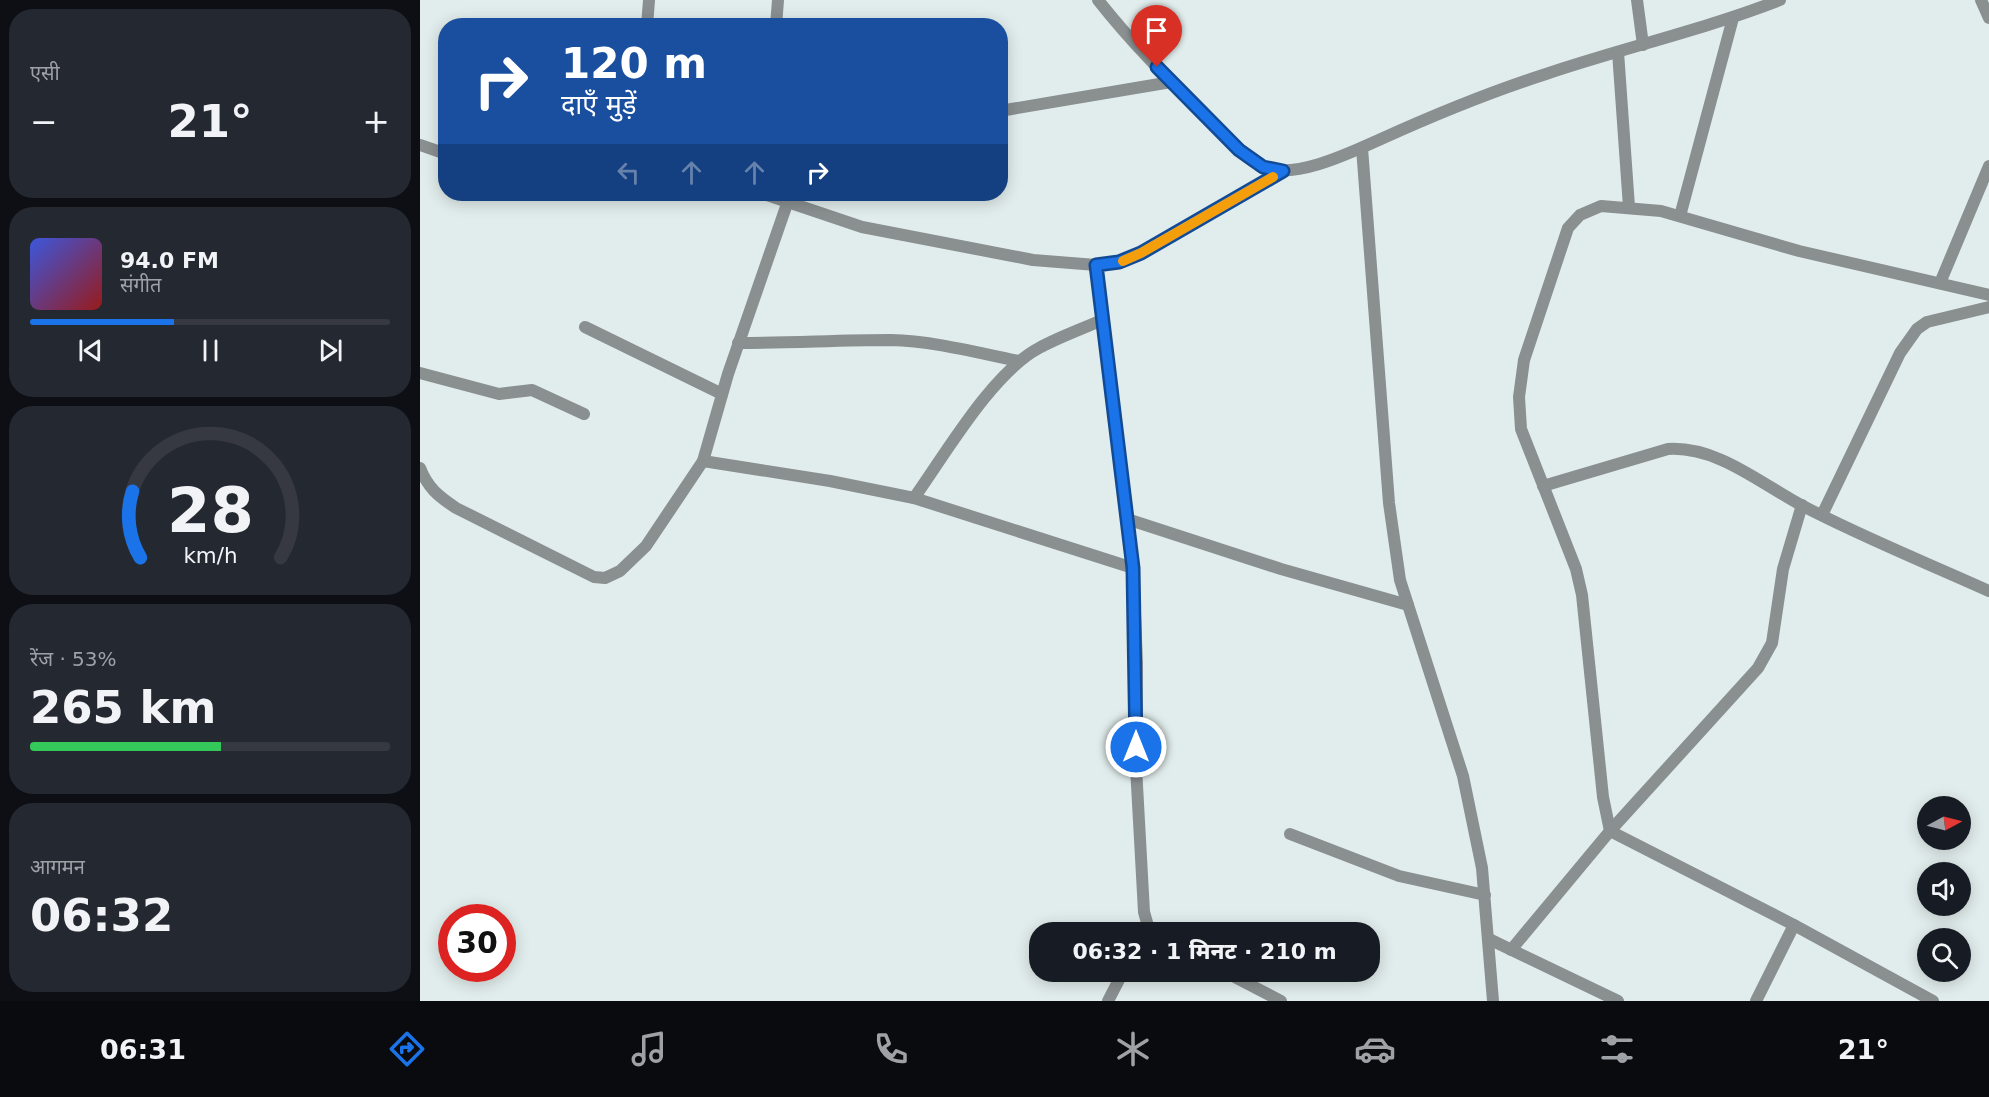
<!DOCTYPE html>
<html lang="hi">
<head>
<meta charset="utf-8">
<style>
	body { margin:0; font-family:"DejaVu Sans","Noto Sans Devanagari",sans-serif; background:#242831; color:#f1f3f6; height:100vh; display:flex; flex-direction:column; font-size:22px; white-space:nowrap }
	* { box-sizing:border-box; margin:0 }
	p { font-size:20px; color:#9ea1a6 }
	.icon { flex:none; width:33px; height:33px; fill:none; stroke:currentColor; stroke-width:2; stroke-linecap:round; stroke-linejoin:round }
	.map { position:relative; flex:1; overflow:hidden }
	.sheet { display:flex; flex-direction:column; gap:9px; padding:9px; background:#0d0f14; width:420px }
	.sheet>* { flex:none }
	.guide { position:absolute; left:18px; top:18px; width:570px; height:183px; border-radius:24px; box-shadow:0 3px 15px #0003; background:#1a4fa0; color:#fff; overflow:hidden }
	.needle { width:39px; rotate:83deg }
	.tools { position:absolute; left:1497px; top:796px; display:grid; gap:12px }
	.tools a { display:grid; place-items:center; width:54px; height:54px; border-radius:50%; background:#171b24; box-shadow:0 3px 15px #0003; font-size:30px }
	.speed { position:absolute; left:18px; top:904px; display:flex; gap:12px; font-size:30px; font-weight:700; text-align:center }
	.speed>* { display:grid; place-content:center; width:78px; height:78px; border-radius:50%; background:#171b24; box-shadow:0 3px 15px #0003; line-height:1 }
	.speed .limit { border:9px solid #d22; background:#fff; color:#111 }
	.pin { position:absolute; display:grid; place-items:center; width:51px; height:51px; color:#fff; margin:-62px -26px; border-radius:50% 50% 50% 0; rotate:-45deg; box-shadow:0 0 6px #0007 }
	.pin .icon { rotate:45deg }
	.me { position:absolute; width:66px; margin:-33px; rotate:0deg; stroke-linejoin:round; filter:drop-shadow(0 0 4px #0008) }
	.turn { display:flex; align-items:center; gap:21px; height:126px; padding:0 24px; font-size:27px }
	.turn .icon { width:78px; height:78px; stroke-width:2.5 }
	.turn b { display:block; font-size:42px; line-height:51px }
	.lanes { display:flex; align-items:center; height:57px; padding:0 24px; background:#0003; justify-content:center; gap:30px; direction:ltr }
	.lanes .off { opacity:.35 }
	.big { font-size:45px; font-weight:800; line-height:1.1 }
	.sheet .widget { flex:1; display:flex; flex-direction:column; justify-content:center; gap:9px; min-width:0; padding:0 21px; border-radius:24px; background:#242831 }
	.sheet .dial { align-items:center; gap:0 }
	.dial svg { height:156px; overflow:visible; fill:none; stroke:#363941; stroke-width:7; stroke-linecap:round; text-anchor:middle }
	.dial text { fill:#f1f3f6; stroke:none }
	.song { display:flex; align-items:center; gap:18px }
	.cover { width:72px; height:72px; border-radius:9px; background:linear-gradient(135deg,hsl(230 70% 55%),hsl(0 70% 35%)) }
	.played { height:6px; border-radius:3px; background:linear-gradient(90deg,#1a73e8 40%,#363941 40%) }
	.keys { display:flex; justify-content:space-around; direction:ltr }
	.heat { display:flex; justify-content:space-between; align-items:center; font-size:33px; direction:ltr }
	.charge { height:9px; border-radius:4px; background:linear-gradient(90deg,#34c759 53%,#363941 0) }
	.trip { position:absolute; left:609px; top:922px; width:351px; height:60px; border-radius:24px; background:#171b24; box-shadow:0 3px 15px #0003; font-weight:800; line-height:60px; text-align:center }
	.tabs { display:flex; height:96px; justify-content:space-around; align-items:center; background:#090b0e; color:#9ea1a6 }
	.tabs .icon { width:42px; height:42px }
	.tabs .on { color:#1a73e8 }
	.tabs b { font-size:27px; color:#f1f3f6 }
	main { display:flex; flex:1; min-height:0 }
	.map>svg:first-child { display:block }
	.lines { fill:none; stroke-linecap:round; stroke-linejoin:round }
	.street { stroke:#8a8f8f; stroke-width:12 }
	.route-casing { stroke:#114b97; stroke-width:15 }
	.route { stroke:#1a73e8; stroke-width:10 }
	.slow { stroke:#f59e0b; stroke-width:10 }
</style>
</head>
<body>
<main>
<section class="sheet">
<div class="widget"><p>एसी</p>
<div class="heat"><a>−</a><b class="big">21°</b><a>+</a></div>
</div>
<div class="widget">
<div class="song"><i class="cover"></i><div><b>94.0 FM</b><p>संगीत</p></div></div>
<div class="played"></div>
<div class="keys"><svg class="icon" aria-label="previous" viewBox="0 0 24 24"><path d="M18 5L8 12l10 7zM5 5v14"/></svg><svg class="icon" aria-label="pause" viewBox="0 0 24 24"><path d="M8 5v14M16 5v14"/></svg><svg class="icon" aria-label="next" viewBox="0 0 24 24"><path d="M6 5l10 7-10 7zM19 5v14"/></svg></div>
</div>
<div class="widget dial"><svg viewBox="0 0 100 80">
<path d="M14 69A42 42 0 1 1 86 69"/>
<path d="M14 69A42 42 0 0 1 10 35" stroke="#1a73e8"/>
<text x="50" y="56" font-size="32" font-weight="700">28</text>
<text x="50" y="72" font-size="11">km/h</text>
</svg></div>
<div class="widget"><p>रेंज · 53%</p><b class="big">265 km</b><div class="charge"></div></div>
<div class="widget"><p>आगमन</p><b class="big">06:32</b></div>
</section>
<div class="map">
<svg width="1569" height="1001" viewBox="0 0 1569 1001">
	<rect width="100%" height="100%" fill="#e1edec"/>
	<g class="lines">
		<g class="street">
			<path d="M678,0C711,42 748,79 786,117C803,134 821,158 844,167C875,180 932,152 961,139C1014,115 1070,92 1126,74C1203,48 1283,30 1360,0"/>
			<polyline points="1217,0 1223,45"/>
			<polyline points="1561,0 1569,18"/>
			<polyline points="227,26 229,0"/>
			<polyline points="356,26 358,0"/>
			<polyline points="1198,52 1209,207"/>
			<polyline points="580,111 751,82"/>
			<polyline points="0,145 26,154"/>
			<polyline points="942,148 969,503 980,580 1043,776 1062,868 1073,1001"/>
			<polyline points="344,194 442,227 613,260 676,265 699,262 721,253 863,171"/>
			<polyline points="1260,216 1313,18"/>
			<polyline points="676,265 713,568 717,663 716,767 724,912 728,926 734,933"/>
			<polyline points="1520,283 1569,166"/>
			<polyline points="165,327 302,394"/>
			<path d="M318,343C370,343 420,340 471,340C514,341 558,353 599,361"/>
			<polyline points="0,373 79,394 112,390 164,414"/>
			<polyline points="283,461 410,481 494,498 713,568"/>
			<path d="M0,468C8,488 18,496 36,508L174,577L185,578L200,571L226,546L283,461L308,374L368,201"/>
			<path d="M1123,486L1248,449C1297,446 1340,483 1381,505C1442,537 1507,563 1569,591"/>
			<path d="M494,498C526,453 572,373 619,348C639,337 662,329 682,320"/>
			<polyline points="1402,515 1480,353 1497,329 1507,322 1569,307"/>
			<polyline points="707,519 861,569 988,605"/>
			<polyline points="870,834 979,876 1065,895"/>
			<polyline points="1069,939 1198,1001"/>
			<polyline points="1091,950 1190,831 1338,668 1352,643 1363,569 1382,505"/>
			<polyline points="805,972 861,1001"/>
			<polyline points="688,1001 703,972"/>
			<polyline points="1336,1001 1374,925"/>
			<polyline points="1513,1001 1374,925 1190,831 1183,797 1162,595 1156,569 1101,429 1099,397 1104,360 1148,228 1160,215 1181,206 1241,211 1379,251 1569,295"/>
		</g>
	</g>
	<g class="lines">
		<defs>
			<polyline id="route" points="716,747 713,568 676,265 699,262 721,253 863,171 843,167 819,150 737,67"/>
		</defs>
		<use href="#route" class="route-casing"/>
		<use href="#route" class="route"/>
		<polyline class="slow" points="703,261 721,253 853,177"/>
	</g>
</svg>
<div class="tools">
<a><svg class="needle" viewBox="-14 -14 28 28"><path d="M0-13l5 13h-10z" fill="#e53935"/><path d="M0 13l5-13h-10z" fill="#9ea1a6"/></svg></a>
<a><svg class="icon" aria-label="sound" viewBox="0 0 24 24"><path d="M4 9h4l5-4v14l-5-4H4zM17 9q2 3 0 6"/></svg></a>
<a><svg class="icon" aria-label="search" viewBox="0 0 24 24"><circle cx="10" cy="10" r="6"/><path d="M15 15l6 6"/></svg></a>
</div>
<div class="speed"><div class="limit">30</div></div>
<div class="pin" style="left:737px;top:67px;background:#d93025"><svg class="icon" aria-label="arrive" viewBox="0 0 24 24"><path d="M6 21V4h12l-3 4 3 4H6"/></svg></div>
<svg class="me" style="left:716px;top:747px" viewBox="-20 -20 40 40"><circle r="17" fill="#1a73e8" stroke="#fff" stroke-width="3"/><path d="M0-11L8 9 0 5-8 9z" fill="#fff"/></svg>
<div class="trip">06:32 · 1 मिनट · 210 m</div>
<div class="guide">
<div class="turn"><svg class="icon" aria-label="right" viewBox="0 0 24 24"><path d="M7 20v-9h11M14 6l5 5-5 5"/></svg><div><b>120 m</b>दाएँ मुड़ें</div></div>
<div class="lanes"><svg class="icon off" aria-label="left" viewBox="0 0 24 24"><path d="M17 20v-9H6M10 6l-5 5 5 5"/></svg><svg class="icon off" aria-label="ahead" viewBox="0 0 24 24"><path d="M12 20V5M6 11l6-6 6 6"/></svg><svg class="icon off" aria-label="ahead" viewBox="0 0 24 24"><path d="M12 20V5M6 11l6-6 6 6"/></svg><svg class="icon" aria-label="right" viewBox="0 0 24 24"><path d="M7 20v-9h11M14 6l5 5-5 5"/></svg></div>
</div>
</div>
</main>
<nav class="tabs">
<b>06:31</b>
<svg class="icon on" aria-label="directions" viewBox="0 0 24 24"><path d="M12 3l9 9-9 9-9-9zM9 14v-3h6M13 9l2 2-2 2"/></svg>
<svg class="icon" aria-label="music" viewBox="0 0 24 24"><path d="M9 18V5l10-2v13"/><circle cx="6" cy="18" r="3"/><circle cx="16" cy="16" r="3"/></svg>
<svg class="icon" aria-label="phone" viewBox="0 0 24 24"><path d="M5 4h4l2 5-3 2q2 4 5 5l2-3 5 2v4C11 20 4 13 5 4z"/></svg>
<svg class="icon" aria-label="climate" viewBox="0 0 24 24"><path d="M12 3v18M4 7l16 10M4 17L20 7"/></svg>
<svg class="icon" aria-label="car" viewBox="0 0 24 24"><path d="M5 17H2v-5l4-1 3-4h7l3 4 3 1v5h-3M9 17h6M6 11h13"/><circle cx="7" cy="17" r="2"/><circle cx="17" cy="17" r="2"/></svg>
<svg class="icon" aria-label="filters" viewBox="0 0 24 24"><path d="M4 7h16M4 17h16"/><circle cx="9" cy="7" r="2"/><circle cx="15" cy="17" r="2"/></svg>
<b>21°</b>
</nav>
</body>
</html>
